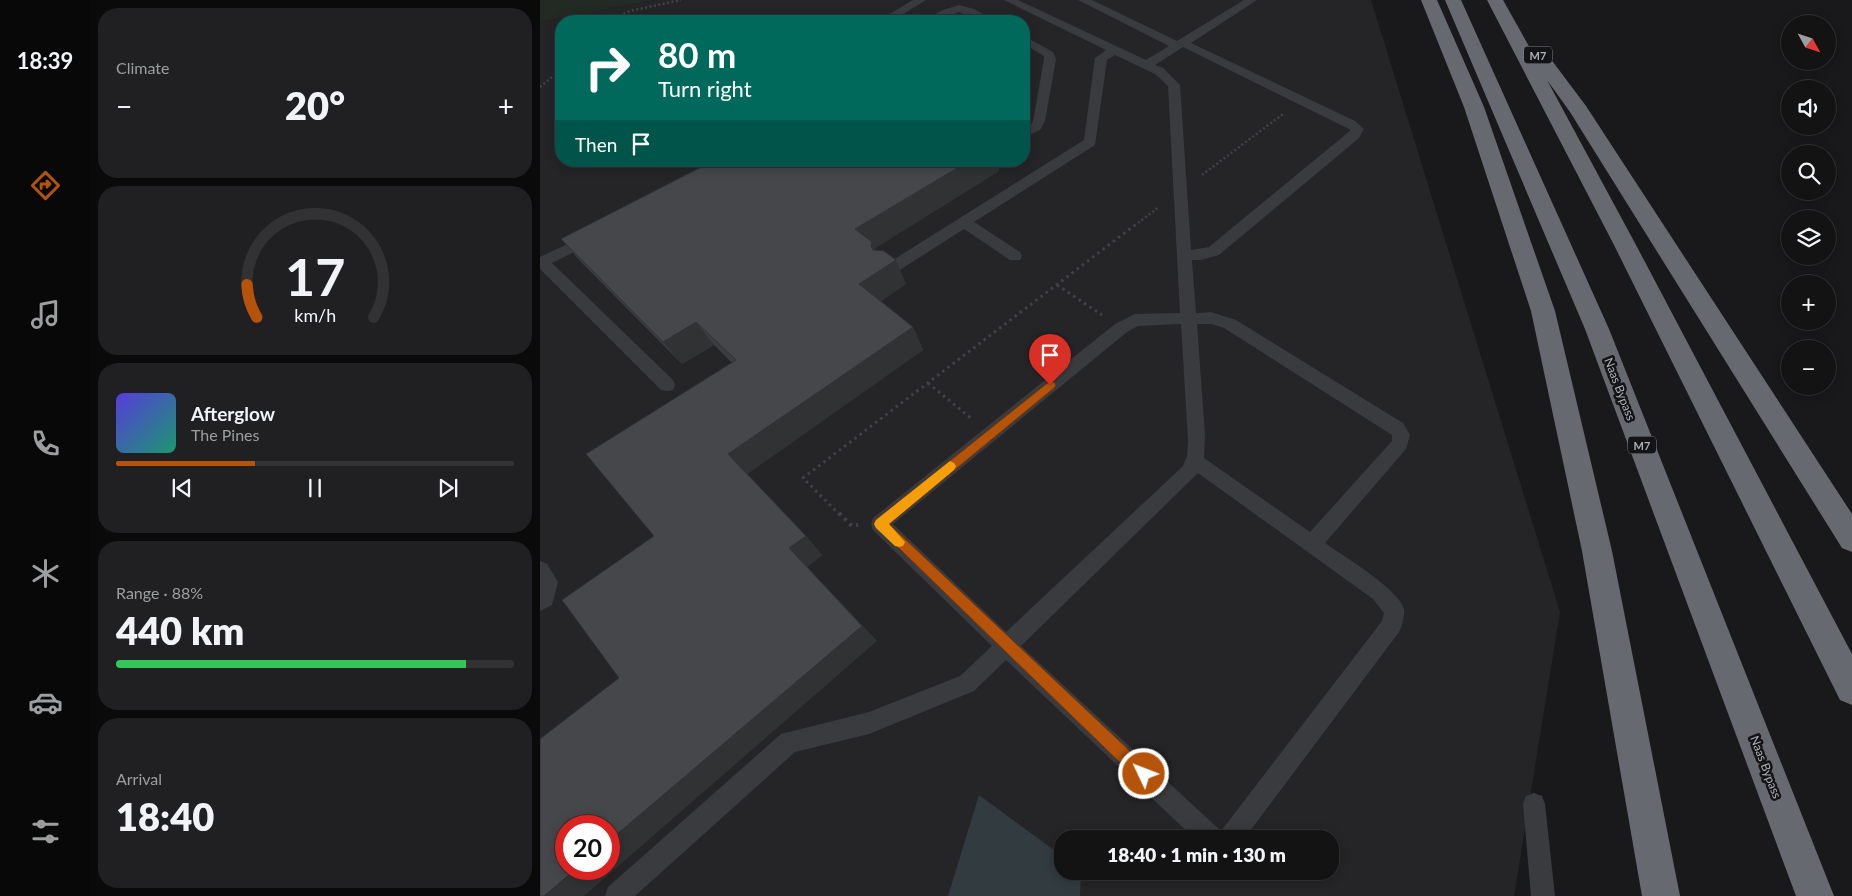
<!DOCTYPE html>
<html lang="en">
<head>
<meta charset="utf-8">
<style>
	body { margin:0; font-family:Lato,sans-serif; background:#202022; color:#f1f3f6; height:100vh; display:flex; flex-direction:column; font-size:19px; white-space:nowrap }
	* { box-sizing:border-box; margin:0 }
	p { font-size:16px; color:#9d9ea0 }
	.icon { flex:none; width:28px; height:28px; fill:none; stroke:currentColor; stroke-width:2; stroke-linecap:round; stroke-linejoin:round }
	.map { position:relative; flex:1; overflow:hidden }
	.details { display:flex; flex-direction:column; gap:8px; padding:8px; background:#0a0a0b; width:450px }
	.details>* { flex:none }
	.top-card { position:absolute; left:15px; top:15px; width:475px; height:152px; border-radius:20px; box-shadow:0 2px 12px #0003,0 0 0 1px #323234; background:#00695c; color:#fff; overflow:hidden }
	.needle { width:32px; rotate:130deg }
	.controls { position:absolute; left:1241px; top:15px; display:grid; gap:10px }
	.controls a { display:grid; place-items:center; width:55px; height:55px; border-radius:50%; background:#131314; box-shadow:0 2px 12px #0003,0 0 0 1px #323234; font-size:25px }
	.speed { position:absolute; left:15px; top:815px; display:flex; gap:10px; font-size:25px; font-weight:700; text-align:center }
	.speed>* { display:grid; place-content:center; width:65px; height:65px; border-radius:50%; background:#131314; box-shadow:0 2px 12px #0003,0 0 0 1px #323234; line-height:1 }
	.speed .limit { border:8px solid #d22; background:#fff; color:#111 }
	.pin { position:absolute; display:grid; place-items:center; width:42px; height:42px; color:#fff; margin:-51px -21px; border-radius:50% 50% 50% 0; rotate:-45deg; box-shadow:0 0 5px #0007 }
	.pin .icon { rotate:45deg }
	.me { position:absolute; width:55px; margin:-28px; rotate:313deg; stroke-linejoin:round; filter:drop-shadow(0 0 4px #0008) }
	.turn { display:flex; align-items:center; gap:18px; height:105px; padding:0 20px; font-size:22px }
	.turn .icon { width:65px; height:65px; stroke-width:2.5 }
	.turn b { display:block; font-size:35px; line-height:42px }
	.then { display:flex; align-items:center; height:48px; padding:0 20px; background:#0003; gap:10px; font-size:19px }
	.big { font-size:38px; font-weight:800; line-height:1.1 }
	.details .tile { flex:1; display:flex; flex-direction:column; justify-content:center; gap:8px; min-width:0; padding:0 18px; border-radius:20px; background:#202022 }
	.details .dial { align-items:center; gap:0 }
	.dial svg { height:130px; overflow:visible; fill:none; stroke:#323234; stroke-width:7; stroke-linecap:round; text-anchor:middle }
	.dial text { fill:#f1f3f6; stroke:none }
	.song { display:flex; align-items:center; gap:15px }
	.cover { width:60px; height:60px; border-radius:8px; background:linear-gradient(135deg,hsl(250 70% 55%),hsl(160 70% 35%)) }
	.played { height:5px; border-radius:2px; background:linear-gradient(90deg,#b45309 35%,#323234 35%) }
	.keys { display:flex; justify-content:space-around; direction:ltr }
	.heat { display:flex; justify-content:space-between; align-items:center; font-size:28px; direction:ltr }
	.charge { height:8px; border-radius:4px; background:linear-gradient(90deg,#34c759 88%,#323234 0) }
	.trip { position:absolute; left:514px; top:830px; width:285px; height:50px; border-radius:20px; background:#131314; box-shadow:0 2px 12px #0003,0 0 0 1px #323234; font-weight:800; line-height:50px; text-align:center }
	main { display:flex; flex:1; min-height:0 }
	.tabs { display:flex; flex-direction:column; width:90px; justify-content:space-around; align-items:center; background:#080808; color:#9d9ea0 }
	.tabs .icon { width:35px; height:35px }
	.tabs .active { color:#b45309 }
	.tabs b { font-size:22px; color:#f1f3f6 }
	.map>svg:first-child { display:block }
	.built { fill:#252528; fill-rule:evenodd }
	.green { fill:#232a23 }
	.water { fill:#313b40 }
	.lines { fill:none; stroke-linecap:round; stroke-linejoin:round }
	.path-far2 { stroke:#404246; stroke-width:2.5; stroke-dasharray:2 2.5; stroke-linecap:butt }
	.path-far1 { stroke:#404246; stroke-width:3; stroke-dasharray:2.5 4; stroke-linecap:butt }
	.path { stroke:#404246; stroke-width:4; stroke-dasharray:3 4.5; stroke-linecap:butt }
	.lane { fill:#3a3b3f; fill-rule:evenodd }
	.highway { fill:#666a70; fill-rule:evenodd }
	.wall { fill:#3c3d40 }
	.shaded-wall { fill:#313234 }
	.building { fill:#46474b; stroke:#313234 }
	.route { fill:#b45309; stroke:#753606 }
	.slow { fill:#f59e0b }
	.labels { text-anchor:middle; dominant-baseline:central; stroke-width:5; stroke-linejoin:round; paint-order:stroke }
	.shield { fill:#141416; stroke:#7e8289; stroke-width:1 }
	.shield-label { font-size:11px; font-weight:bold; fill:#acb1ba }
	.street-label { font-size:12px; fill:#acb1ba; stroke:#141416 }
</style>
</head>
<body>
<main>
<nav class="tabs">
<b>18:39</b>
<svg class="icon active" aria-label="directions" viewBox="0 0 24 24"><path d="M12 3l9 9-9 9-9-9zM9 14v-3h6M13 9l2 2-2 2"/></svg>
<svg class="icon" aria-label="music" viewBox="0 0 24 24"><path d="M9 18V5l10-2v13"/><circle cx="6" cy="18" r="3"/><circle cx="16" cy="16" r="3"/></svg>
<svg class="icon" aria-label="phone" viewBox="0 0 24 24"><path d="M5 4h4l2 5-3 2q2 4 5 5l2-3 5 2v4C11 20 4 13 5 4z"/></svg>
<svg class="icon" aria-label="climate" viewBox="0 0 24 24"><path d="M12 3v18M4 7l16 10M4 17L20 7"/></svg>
<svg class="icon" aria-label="car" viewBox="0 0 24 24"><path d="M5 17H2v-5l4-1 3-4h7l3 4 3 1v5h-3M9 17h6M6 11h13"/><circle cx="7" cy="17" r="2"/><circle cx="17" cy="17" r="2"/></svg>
<svg class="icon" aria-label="filters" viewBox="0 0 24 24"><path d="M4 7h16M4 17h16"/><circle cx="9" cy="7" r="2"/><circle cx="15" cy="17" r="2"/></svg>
</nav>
<section class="details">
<div class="tile"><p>Climate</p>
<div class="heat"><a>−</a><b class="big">20°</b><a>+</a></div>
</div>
<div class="tile dial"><svg viewBox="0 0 100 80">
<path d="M14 69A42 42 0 1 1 86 69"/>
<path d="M14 69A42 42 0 0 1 8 49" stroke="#b45309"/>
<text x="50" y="56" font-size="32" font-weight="700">17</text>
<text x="50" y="72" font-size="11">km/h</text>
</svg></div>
<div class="tile">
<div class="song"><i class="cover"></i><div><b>Afterglow</b><p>The Pines</p></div></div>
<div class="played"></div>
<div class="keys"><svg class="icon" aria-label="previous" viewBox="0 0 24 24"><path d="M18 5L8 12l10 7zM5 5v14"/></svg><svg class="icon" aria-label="pause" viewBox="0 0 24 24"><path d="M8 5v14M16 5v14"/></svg><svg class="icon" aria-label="next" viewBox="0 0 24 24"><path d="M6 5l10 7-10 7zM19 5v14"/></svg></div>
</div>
<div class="tile"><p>Range · 88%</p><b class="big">440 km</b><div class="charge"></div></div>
<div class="tile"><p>Arrival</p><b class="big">18:40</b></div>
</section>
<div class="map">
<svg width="1312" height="896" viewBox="0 0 1312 896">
	<rect width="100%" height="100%" fill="#19191b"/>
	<path class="built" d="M115,0H831L1020,612L974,896H0V22ZM21,21H484V161H21ZM26,826H69V869H26ZM522,839H790V871H522Z"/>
	<polygon class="green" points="0,0 115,0 0,22"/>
	<polygon class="water" points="439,795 522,856 522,871 541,871 540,896 408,896"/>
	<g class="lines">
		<g class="path-far2">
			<polyline points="67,21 90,11 141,0"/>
			<polyline points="0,87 21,70"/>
			<polyline points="662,175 743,114"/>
			<polyline points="598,223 619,207"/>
		</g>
		<g class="path-far1">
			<polyline points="517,285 562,315"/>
			<polyline points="388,383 432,419"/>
			<polyline points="300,515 263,478 599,222"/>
		</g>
		<polyline class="path" points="299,513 312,526 318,525"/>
		<g class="lane">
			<polygon points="373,0 386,0 352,21 338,21"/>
			<path d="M464,0H478L606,60L629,46L538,0H552L637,41L704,0H717L651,43L815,121L824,129L819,138L679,255L661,260H652L656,313L671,312L696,320L863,423L870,435L866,449L785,543C802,555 860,590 864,609C865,616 862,626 859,632L704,839H655L466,660L434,691L329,734L255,752L95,896H65L68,887L241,734L329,712L420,676L452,646L333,530L331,524L333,518L575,324L595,314L640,313L628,86L615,74L575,55L567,60L555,145L434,222L480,252L482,256L480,260H470L424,229L355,273L350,274L345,273L343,269L345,265L544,140L555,58L566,50ZM643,47L811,130L669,247L651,250L640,85L623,68L615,65ZM641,324L648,441L647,456L643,466L466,632L353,524L587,332L598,326ZM657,324H671L684,328L852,435V441L770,532L664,458L665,435ZM658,473L833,599L844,613L842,621L681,831L481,646Z"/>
			<polygon points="419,5 434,9 455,21 441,21 419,12 396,21 382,21 403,10"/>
			<polygon points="484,36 513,52 516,59 505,121 500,130 484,137 484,128 491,125 493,121 504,59 504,56 484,44"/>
			<polygon points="49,234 54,236 56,239 54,242 12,263 133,380 135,385 133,390 127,391 121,390 0,269 0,257"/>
			<polygon points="0,561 7,564 18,582 12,605 0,611"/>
			<polygon points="994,793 1002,796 1005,804 1015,896 991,896 983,804 986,796"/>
		</g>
		<g class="highway">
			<polygon points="881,0 897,0 944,107 1015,311 1072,551 1140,896 1102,896 1042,551 991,311 924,107"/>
			<polygon points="905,0 921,0 1069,329 1294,896 1256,896 1045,329"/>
			<polygon points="947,0 963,0 996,59 1003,56 1010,58 1046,106 1312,514 1312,552 1302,548 1030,112 1007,80 1096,245 1312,654 1312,705 1300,700 1074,245"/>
		</g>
	</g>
	<polygon class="wall" points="173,161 457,161 459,171 335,248 335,250 366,284 341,301 373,327 383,350 207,474 266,536 282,555 267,567 337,641 79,678 114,536 192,363 174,345 142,364 42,263 21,239"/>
	<g class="shaded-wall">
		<polygon points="429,161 457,161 459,171 335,248 342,266 356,260 366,284 331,307 319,284 315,229"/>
		<polygon points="156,322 174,345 142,364 123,342"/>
		<polygon points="373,327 383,350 206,475 188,454"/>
		<polygon points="266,536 282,555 267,567 337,641 44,896 4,896 36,869 69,869 69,841 249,548"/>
	</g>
	<polygon class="building" points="173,161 429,161 315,229 332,242 331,246 333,250 344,251 356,260 319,284 373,327 188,454 266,536 249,548 322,626 69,841 69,826 26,826 26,869 36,869 4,896 0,896 0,739 79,678 22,600 114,536 46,454 196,360 156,322 123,342 21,239"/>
	<polygon class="route" points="510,381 514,382 516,385 514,388 349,524 609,769 611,774 609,780 604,782 598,780 334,524 336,520"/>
	<polygon class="slow" points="410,461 414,463 416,466 414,470 349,524 365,542 363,546 359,547 355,546 336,528 334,524 336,520"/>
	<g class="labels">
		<g class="shield">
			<rect x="984" y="46.5" width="28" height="17" rx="4"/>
			<rect x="1088" y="436.5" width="28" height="17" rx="4"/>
		</g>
		<g class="shield-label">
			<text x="998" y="55">M7</text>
			<text x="1102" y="445">M7</text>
		</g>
		<g class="street-label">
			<text transform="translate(1080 389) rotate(69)">Naas Bypass</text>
			<text transform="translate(1226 767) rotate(69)">Naas Bypass</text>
		</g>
	</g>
</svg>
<div class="controls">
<a><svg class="needle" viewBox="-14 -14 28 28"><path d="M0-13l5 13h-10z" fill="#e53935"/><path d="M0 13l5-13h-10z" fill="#9d9ea0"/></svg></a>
<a><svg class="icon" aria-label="sound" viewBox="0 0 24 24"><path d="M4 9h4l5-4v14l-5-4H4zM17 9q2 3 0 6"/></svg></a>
<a><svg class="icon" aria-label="search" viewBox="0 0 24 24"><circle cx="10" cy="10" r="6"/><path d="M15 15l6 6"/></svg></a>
<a><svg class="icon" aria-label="layers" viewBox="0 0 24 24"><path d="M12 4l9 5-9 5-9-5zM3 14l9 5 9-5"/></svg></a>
<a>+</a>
<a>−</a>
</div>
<div class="speed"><div class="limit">20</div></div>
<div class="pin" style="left:510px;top:385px;background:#d93025"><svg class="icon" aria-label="arrive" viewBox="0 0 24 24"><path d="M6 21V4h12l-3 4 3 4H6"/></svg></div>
<svg class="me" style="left:604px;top:774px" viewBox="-20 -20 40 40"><circle r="17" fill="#b45309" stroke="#fff" stroke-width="3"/><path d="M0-11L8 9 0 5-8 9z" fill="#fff"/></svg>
<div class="trip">18:40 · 1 min · 130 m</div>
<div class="top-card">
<div class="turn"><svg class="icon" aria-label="right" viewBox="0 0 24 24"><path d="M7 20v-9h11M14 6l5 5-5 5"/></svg><div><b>80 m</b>Turn right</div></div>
<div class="then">Then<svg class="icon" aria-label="arrive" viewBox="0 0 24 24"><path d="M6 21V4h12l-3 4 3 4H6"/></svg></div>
</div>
</div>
</main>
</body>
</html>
